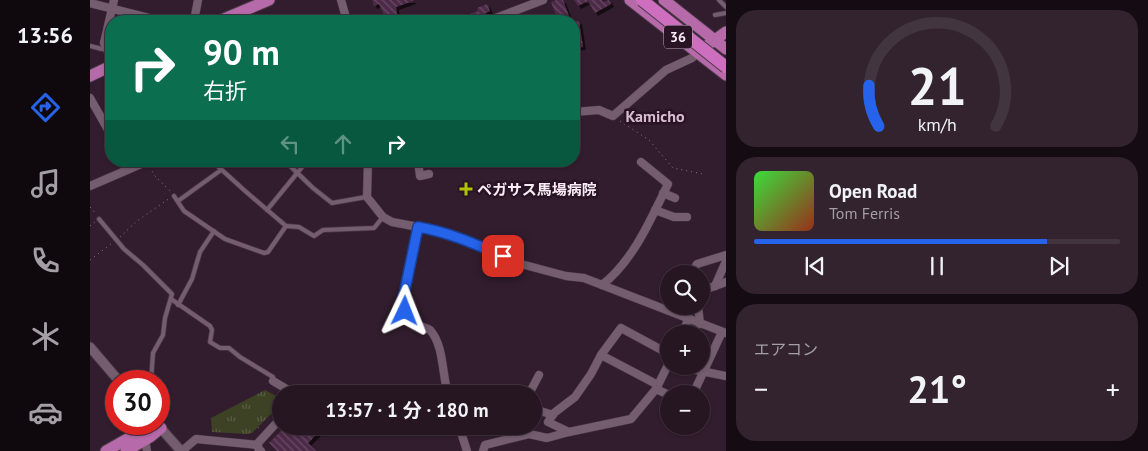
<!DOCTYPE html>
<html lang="ja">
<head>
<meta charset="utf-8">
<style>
	body { margin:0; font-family:"PT Sans","Noto Sans JP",sans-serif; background:#32232f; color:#f1f3f6; height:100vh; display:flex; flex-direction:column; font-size:19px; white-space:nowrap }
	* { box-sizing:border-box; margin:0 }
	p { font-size:16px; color:#a49fa5 }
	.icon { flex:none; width:28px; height:28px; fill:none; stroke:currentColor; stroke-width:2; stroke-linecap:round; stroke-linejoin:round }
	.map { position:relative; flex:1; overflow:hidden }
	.side { display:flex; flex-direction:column; gap:10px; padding:10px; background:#150c13; width:422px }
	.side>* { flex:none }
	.guide { position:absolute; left:15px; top:15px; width:475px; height:152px; border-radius:20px; box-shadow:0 1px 4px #0004,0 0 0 1px #423540; background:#0b6e4f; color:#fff; overflow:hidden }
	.controls { position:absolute; left:570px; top:265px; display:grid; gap:10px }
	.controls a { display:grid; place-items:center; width:50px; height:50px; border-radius:50%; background:#261622; box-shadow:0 1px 4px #0004,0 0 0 1px #423540; font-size:25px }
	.speed { position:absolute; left:15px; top:370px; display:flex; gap:10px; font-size:25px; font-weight:700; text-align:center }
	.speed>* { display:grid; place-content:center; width:65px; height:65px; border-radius:50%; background:#261622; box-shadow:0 1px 4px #0004,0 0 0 1px #423540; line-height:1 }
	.speed .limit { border:8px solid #d22; background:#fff; color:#111 }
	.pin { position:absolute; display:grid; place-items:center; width:42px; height:42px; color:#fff; margin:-21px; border-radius:10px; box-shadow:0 2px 8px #0006 }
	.me { position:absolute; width:55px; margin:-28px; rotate:2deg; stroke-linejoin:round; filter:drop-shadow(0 0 4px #0008) }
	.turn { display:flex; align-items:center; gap:18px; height:105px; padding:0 15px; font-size:22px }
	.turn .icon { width:65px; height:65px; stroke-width:2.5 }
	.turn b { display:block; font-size:35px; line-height:42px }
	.lanes { display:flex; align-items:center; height:48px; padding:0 15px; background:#0003; justify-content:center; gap:25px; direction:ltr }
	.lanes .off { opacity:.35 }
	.big { font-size:38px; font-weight:700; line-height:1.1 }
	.side .card { flex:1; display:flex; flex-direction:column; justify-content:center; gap:8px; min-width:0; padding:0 18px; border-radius:20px; background:#32232f }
	.side .dial { align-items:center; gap:0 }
	.dial svg { height:130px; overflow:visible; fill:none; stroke:#423540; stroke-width:7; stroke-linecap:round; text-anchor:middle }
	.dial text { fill:#f1f3f6; stroke:none }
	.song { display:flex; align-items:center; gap:15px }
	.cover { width:60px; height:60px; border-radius:8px; background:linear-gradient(135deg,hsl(120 70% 55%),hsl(10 70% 35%)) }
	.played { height:5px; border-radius:2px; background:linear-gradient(90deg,#2563eb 80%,#423540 80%) }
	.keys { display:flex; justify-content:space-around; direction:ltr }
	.heat { display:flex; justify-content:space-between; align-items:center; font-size:28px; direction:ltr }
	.trip { position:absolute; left:182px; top:385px; width:270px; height:50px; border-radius:25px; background:#261622; box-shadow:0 1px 4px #0004,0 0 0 1px #423540; font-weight:700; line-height:50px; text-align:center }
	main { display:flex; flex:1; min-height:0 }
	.dock { display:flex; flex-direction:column; width:90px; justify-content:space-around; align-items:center; background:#0f090e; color:#a49fa5 }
	.dock .icon { width:35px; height:35px }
	.dock .selected { color:#2563eb }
	.dock b { font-size:22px; color:#f1f3f6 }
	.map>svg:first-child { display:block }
	.park { fill:url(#park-tufts) }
	.building { fill:url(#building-back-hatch); filter:url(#shadow) }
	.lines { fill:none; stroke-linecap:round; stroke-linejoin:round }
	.service-casing { stroke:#4a3948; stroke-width:5.5 }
	.minor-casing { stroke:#4a3948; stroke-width:9 }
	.tertiary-casing { stroke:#4a3948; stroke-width:11 }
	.primary-casing { stroke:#4a3948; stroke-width:13 }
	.path { stroke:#887685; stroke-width:1; stroke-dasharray:1 4; stroke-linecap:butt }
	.service { stroke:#755d70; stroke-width:4 }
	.minor { stroke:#755d70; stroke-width:8 }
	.tertiary { stroke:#755d70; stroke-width:9 }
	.primary { stroke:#b76aaa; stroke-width:11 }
	.trunk-bridge-casing { stroke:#4a3948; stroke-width:14; stroke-linecap:butt }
	.trunk-bridge { stroke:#cd6ebe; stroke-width:12 }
	.route-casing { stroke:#184099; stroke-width:12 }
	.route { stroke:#2563eb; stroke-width:9 }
	.poi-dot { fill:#afc504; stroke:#281424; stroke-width:2 }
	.labels { text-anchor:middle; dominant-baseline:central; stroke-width:5; stroke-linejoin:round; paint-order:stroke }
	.shield { fill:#281424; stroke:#bbabb8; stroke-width:1 }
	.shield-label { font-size:14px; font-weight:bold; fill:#faecf7 }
	.poi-label { font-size:15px; font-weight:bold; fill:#faecf7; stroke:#281424; text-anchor:start }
	.neighbourhood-label { font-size:16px; font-weight:bold; fill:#d8bcd2; stroke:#281424 }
</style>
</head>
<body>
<main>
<nav class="dock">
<b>13:56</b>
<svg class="icon selected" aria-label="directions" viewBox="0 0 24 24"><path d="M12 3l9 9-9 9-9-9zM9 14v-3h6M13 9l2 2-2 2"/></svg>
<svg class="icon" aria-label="music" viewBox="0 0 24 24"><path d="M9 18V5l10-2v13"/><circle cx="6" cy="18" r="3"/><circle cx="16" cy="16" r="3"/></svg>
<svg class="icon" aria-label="phone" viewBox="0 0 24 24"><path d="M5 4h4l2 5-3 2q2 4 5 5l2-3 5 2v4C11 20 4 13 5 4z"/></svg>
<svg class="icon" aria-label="climate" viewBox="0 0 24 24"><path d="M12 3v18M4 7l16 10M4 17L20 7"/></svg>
<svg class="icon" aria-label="car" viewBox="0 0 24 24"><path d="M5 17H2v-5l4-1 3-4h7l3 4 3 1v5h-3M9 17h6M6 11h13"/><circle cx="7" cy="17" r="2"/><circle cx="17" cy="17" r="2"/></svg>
</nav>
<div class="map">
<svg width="636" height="451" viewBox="0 0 636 451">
	<defs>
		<pattern id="park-tufts" width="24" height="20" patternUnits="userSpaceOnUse" patternTransform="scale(1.25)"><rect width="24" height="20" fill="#3d4225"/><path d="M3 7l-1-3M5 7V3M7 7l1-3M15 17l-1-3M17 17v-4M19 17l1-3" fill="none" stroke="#5a5d45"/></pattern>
		<pattern id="building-back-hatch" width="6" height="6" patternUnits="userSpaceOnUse" patternTransform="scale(1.25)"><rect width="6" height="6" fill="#4e2b48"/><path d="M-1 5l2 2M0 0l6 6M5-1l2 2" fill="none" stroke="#684a63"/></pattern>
		<filter id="shadow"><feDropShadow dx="3" dy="3" stdDeviation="0" flood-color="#0009"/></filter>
	</defs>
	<rect width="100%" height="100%" fill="#321d2e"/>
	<polygon class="park" points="175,390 186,396 182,401 187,406 181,412 182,413 162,433 157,434 122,432 121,418"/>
	<g class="building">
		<polygon points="282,0 323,0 323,1 306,7 308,21 275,21 274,18 294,15 289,4 284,6"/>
		<polygon points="466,0 473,0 480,19 468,21 461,2"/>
		<polygon points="484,0 512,0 513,2 519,0 521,4 505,13 498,1 488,6"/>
		<polygon points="397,4 400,11 394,14 395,16 392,21 383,21 380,14 388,11 387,8"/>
		<polygon points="489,21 493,47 484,48 484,22"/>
		<polygon points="196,426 235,426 218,443 226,451 187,451 179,443"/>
	</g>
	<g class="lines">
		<defs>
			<g id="service">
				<polyline points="629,0 636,7"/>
				<polyline points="625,15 636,13"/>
				<polyline points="0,46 12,49 16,47"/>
				<polyline points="122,161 154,190 196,226"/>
				<polyline points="195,161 223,188 242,203 276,197"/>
				<polyline points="84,196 94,211 135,239 174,253 178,252 196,226 209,227 224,236 233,230 284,228 293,217"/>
				<polyline points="88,201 131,170"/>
				<polyline points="177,210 217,161"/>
				<polyline points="9,219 34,249 53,265 82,294 75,318 73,335 63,353 61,381"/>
				<polyline points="81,299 120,326 122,330 120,342 130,348 139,348 150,357 183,377 183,381"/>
				<polyline points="88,305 102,279 110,252 124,231"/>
				<polyline points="184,409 191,415"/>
			</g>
			<g id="minor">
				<polyline points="251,0 257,21"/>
				<polyline points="0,3 71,21"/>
				<polyline points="104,21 108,0"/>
				<polyline points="398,21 453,0"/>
				<polyline points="21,58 14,43 24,0"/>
				<polyline points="0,98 21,135"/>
				<polyline points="484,112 509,110 523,116 576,70 602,58 608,53"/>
				<polyline points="278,161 277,197 293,217 302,222 344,230 378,240 431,264 476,276 494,278 636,333"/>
				<polyline points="328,161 330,176 339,174"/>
				<polyline points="0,186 58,161"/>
				<polyline points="573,193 585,198"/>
				<polyline points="565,210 584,217 597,217"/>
				<path d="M328,227L312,304C316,313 321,321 329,325C332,327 337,328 340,330C354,345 352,375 358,394"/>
				<polyline points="605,274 604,269 607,264 636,255"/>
				<path d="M512,285C543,261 561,219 578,184L551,162"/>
				<polyline points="625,286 636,261"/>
				<polyline points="611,291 636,282"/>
				<polyline points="608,306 610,324"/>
				<polyline points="592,334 598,320"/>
				<polyline points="579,354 531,328 511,355 501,374 485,397 464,413 458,422 479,432 541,419 566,389 579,363"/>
				<polyline points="511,355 568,385"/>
				<polyline points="600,366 606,370 636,376"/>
				<polyline points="183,381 205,394"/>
				<polyline points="566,389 579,395"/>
				<polyline points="439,394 449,375"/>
				<polyline points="601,394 604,392 632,332"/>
				<polyline points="444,409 463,415"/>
				<polyline points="369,426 377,451"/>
				<polyline points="55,440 57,451"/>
				<polyline points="92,451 106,439 168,445"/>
				<polyline points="171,451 168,448 168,443 191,418"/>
				<polyline points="393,451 395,445 439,434 457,438 479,432"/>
			</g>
			<g id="tertiary">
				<polyline points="0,347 29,381"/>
				<polyline points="67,424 91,451"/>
			</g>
			<g id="primary">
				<polyline points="540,0 636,75"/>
				<polyline points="574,0 636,49"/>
				<polyline points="129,21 179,0"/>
				<polyline points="619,44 636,32"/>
				<polyline points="0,76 21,66"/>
				<polyline points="16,451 55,429 60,424"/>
				<polyline points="36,451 60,437 71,428"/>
			</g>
		</defs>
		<use href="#service" class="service-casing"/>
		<use href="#minor" class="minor-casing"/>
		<use href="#tertiary" class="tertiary-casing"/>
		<use href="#primary" class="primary-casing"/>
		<g class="path">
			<polyline points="530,121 559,140 583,168 613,174"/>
			<polyline points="60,167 64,175 81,192"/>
			<polyline points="0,207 6,214"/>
			<polyline points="0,226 5,222"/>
			<polyline points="30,237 47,221 80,198"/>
			<polyline points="0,260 21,244"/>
			<polyline points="168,427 171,430"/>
		</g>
		<use href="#service" class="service"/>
		<use href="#minor" class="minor"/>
		<use href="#tertiary" class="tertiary"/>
		<use href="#primary" class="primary"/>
		<defs>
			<polyline id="trunk-bridge" points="552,0 636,67"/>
		</defs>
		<use href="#trunk-bridge" class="trunk-bridge-casing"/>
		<use href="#trunk-bridge" class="trunk-bridge"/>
	</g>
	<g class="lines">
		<defs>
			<path id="route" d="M315,311L312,304L328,227C358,232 385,244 413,256"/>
		</defs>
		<use href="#route" class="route-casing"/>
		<use href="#route" class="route"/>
	</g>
	<path class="poi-dot" d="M373.5 181.5h5v5h5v5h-5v5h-5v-5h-5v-5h5z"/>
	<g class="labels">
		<rect class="shield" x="574" y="25.5" width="28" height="23" rx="4"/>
		<g class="shield-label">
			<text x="588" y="37">36</text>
		</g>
		<g class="poi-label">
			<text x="387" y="189">ペガサス馬場病院</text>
		</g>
		<g class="neighbourhood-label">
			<text x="565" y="116">Kamicho</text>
		</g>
	</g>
</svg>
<div class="controls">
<a><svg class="icon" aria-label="search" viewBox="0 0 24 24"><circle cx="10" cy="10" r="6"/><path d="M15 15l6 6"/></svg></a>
<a>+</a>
<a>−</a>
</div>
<div class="speed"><div class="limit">30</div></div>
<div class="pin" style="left:413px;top:256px;background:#d93025"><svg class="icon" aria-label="arrive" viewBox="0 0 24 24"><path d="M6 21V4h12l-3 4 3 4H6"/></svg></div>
<svg class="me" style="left:315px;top:311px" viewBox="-20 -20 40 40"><path d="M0-17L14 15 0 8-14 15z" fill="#2563eb" stroke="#fff" stroke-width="4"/></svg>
<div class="trip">13:57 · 1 分 · 180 m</div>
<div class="guide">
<div class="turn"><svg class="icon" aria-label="right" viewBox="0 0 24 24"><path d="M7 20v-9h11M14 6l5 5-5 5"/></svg><div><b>90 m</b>右折</div></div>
<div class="lanes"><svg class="icon off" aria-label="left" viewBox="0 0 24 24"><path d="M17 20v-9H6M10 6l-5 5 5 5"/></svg><svg class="icon off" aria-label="ahead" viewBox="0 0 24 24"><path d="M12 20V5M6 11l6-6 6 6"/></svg><svg class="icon" aria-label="right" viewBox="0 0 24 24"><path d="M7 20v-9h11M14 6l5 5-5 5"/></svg></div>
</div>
</div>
<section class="side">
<div class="card dial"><svg viewBox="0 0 100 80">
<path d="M14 69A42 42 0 1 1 86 69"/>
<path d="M14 69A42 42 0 0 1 8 44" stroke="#2563eb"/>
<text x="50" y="56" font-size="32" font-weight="700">21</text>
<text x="50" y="72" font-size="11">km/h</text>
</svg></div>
<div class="card">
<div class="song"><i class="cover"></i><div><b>Open Road</b><p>Tom Ferris</p></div></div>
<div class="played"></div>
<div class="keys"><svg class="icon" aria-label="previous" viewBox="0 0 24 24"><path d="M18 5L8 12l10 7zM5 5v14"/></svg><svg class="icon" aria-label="pause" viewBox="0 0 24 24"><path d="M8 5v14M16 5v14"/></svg><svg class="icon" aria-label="next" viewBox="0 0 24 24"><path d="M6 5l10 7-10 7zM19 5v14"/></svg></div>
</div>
<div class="card"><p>エアコン</p>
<div class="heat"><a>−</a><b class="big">21°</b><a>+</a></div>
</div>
</section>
</main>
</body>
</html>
